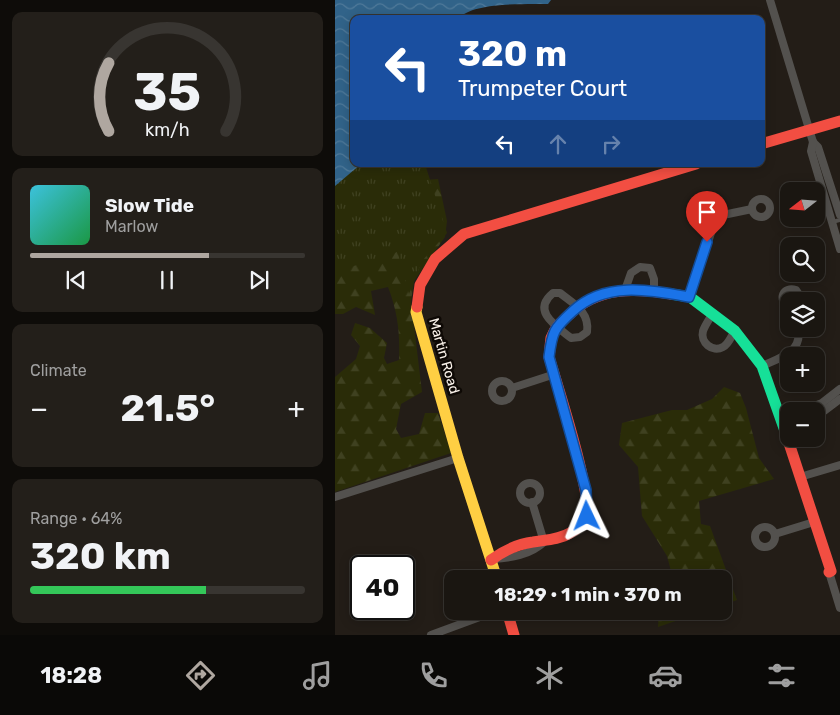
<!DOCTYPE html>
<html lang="en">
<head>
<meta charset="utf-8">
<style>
	body { margin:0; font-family:Rubik,sans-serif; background:#231f1a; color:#f1f3f6; height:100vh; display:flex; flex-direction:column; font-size:19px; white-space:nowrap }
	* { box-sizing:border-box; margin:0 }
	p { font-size:16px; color:#9f9f9f }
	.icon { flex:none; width:28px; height:28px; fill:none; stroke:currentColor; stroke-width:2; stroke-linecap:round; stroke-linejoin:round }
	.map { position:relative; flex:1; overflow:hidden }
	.side { display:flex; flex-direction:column; gap:12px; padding:12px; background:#0e0c09; width:335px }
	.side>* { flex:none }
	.banner { position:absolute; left:15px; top:15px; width:415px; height:152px; border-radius:10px; box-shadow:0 2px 12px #0003,0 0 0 1px #383531; background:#1a4fa0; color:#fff; overflow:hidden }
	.needle { width:32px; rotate:253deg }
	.tools { position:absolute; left:445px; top:182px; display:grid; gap:10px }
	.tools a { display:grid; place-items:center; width:45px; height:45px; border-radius:10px; background:#1a1611; box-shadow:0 2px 12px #0003,0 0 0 1px #383531; font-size:25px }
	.speed { position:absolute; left:15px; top:555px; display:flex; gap:10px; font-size:25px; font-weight:700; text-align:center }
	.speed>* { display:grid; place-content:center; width:65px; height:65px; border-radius:50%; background:#1a1611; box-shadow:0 2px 12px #0003,0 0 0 1px #383531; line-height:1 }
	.speed .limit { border:2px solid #111; border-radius:8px; background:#fff; color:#111 }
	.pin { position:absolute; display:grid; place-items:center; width:42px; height:42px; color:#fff; margin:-51px -21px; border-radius:50% 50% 50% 0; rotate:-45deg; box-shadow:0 0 5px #0007 }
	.pin .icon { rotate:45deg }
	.me { position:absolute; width:55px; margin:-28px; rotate:358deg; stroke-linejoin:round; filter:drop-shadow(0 0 4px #0008) }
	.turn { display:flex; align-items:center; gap:18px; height:105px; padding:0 25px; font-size:22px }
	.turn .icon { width:65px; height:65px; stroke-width:2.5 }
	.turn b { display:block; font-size:35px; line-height:42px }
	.lanes { display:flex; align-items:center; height:48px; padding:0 25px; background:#0003; justify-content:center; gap:25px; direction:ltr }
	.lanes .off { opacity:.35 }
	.big { font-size:38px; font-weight:700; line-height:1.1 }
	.side .card { flex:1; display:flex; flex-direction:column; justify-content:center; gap:8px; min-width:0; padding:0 18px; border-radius:10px; background:#231f1a }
	.side .dial { align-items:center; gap:0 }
	.dial svg { height:130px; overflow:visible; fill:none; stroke:#383531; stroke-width:7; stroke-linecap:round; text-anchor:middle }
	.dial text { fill:#f1f3f6; stroke:none }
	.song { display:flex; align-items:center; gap:15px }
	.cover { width:60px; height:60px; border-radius:8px; background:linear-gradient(135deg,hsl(190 70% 55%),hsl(140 70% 35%)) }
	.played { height:5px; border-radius:2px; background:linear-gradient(90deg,#afa7a0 65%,#383531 65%) }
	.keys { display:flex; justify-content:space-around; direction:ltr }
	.heat { display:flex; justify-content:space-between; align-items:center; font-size:28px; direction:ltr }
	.charge { height:8px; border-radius:4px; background:linear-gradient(90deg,#34c759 64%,#383531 0) }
	.trip { position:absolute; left:109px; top:570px; width:288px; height:50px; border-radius:10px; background:#1a1611; box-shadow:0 2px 12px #0003,0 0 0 1px #383531; font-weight:700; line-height:50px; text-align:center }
	.tabs { display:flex; height:80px; justify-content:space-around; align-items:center; background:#0a0907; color:#9f9f9f }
	.tabs .icon { width:35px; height:35px }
	.tabs .selected { color:#afa7a0 }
	.tabs b { font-size:22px; color:#f1f3f6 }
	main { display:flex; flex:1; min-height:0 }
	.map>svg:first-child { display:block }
	.forest { fill:url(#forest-firs) }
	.park { fill:url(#park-tufts) }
	.water { fill:url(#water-waves) }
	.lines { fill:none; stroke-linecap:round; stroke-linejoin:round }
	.lane { stroke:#53514e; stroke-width:4 }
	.street { stroke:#53514e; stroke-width:8 }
	.fast { stroke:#16e098; stroke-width:11 }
	.slow { stroke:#ffcf43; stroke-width:11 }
	.jam { stroke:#f24e42; stroke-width:11 }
	.route-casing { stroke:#114b97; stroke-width:12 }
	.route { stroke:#1a73e8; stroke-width:9 }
	.labels { text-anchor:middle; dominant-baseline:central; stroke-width:5; stroke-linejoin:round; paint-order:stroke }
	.street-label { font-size:14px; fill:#faf2ea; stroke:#0e0905 }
</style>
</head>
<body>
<main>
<section class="side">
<div class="card dial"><svg viewBox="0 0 100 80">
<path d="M14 69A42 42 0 1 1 86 69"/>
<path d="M14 69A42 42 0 0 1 14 27" stroke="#afa7a0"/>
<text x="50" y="56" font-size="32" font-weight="700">35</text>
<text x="50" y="72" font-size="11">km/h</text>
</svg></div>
<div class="card">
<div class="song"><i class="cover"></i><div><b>Slow Tide</b><p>Marlow</p></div></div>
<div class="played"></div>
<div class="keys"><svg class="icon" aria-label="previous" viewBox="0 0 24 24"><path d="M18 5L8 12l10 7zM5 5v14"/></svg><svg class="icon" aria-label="pause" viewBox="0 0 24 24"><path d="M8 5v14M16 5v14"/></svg><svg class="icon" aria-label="next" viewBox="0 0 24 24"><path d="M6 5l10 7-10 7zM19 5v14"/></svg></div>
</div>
<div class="card"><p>Climate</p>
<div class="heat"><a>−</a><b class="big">21.5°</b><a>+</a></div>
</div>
<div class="card"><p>Range · 64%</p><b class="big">320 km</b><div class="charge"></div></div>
</section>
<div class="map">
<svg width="505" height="635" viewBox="0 0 505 635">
	<defs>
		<pattern id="forest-firs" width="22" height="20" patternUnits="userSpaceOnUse" patternTransform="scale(1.25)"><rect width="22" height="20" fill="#2a2c08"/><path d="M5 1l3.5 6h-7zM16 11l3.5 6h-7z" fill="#3f4120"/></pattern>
		<pattern id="park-tufts" width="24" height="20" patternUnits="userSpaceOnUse" patternTransform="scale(1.25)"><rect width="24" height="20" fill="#2a2c08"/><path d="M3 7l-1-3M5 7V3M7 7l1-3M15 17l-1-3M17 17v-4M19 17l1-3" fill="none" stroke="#3f4120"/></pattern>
		<pattern id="water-waves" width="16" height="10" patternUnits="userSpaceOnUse" patternTransform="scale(1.25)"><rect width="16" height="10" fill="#316389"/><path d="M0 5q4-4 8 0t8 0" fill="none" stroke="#507a9a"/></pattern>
	</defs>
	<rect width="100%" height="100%" fill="#231d17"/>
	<g class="forest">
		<path d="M103,179L112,221L110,237L79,281L76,301L87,392L66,404L61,429L66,438L84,434L90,413H103L116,453L0,492V377L21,359L25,346L16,335L20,323L35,328L52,343L49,358L52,364L64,360C65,333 63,313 53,287L36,291L40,315L21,307L8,314H0V186Z"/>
		<polygon points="389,387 405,393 411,408 424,458 439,479 364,501 366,524 375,526 402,600 388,605 388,579 331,579 336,571 332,556 307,516 303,467 284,445 287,423 337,410 352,410 377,399"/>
		<polygon points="324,611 370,611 323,627"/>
	</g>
	<polygon class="park" points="0,43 19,164 90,164 112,233 87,261 74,294 62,252 0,272"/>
	<path class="water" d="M0,0H216L213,4C194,4 135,2 124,19H19V164H26L0,186Z"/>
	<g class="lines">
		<polyline class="lane" points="497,222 505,220"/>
		<g class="street">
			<polyline points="435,0 478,142 483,147 505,215"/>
			<polyline points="478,142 476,151 505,249"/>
			<circle cx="426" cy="208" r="9"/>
			<polyline points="290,290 296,273 305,267 315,268 319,279 319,291"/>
			<path d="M218,293H225C239,304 255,312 252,332L245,337L236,338C221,326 196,311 218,293Z"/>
			<polyline points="355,297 378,227 388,215 417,209"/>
			<path d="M454,306C442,300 448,286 461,290L465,296L464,301"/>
			<path d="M378,313C375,318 370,325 368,331C365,342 377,353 388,347C394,344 396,336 400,331"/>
			<path d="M427,366C444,358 468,352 463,329"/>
			<circle cx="167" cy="391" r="10"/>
			<polyline points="177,388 217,375"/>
			<polyline points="467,411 487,403 505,389"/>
			<polyline points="481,414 489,411 505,399"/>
			<polyline points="465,477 505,465"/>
			<circle cx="195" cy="493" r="10"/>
			<polyline points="0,497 123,458"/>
			<circle cx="430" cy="537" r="10"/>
			<polyline points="440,534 479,522"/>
			<path d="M158,559C176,558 195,555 209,542L197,502"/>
			<polyline points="494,572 505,608"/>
			<polyline points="96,635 161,611"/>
		</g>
		<polyline class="fast" points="336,294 355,297 400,331 427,366 451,434"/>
		<polyline class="slow" points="82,307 81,312 123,458 162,579"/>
		<g class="jam">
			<polyline points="426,144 505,121"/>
			<polyline points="82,307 85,285 100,259 129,234 361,164"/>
			<polyline points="451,434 496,571 494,572"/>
			<path d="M156,560C168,551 183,544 198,542C210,540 224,540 235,533C242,529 248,525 251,518C259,498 222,384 214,357C215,351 215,344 216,338C220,327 227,321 235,314C263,287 299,288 336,294"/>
			<polyline points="172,611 179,635"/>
		</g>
	</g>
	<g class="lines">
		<defs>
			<path id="route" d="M252,516L251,490L214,357C217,332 219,328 238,311C270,281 315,290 354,297L372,242"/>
		</defs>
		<use href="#route" class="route-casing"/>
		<use href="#route" class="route"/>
	</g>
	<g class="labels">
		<g class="street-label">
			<text transform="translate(109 356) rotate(74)">Martin Road</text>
		</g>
	</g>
</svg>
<div class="tools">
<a><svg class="needle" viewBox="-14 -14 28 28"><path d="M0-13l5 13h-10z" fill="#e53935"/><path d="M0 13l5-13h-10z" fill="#9f9f9f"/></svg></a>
<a><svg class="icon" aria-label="search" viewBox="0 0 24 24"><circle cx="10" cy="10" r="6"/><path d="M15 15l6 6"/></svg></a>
<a><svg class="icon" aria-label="layers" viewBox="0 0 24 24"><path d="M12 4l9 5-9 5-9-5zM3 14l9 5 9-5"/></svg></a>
<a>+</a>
<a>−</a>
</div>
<div class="speed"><div class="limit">40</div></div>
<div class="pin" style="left:372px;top:242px;background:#d93025"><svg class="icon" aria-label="arrive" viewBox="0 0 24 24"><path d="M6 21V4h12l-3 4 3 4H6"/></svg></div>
<svg class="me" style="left:252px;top:516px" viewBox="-20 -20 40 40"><path d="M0-17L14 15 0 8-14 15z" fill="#1a73e8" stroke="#fff" stroke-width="4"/></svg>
<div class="trip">18:29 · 1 min · 370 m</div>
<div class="banner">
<div class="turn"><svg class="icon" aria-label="left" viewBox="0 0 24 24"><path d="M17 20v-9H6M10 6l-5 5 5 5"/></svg><div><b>320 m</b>Trumpeter Court</div></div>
<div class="lanes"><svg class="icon" aria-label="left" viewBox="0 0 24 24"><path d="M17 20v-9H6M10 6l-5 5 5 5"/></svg><svg class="icon off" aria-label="ahead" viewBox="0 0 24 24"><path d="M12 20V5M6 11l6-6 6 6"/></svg><svg class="icon off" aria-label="right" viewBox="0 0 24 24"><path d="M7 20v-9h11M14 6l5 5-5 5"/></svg></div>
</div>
</div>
</main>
<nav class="tabs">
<b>18:28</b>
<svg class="icon selected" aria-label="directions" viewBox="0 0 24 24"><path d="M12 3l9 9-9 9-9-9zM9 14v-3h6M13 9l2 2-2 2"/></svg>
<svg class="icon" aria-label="music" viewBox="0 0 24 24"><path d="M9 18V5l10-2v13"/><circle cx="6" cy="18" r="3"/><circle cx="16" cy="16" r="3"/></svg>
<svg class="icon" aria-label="phone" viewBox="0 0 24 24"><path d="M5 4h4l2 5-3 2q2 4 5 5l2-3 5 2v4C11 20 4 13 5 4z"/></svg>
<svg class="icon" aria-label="climate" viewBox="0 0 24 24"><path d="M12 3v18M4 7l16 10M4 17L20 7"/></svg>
<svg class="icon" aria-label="car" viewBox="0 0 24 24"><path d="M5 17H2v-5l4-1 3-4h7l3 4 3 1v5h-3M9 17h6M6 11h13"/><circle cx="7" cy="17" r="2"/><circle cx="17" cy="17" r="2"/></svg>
<svg class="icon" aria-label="filters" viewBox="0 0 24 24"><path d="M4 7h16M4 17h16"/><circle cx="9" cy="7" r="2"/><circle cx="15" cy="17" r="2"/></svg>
</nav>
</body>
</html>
